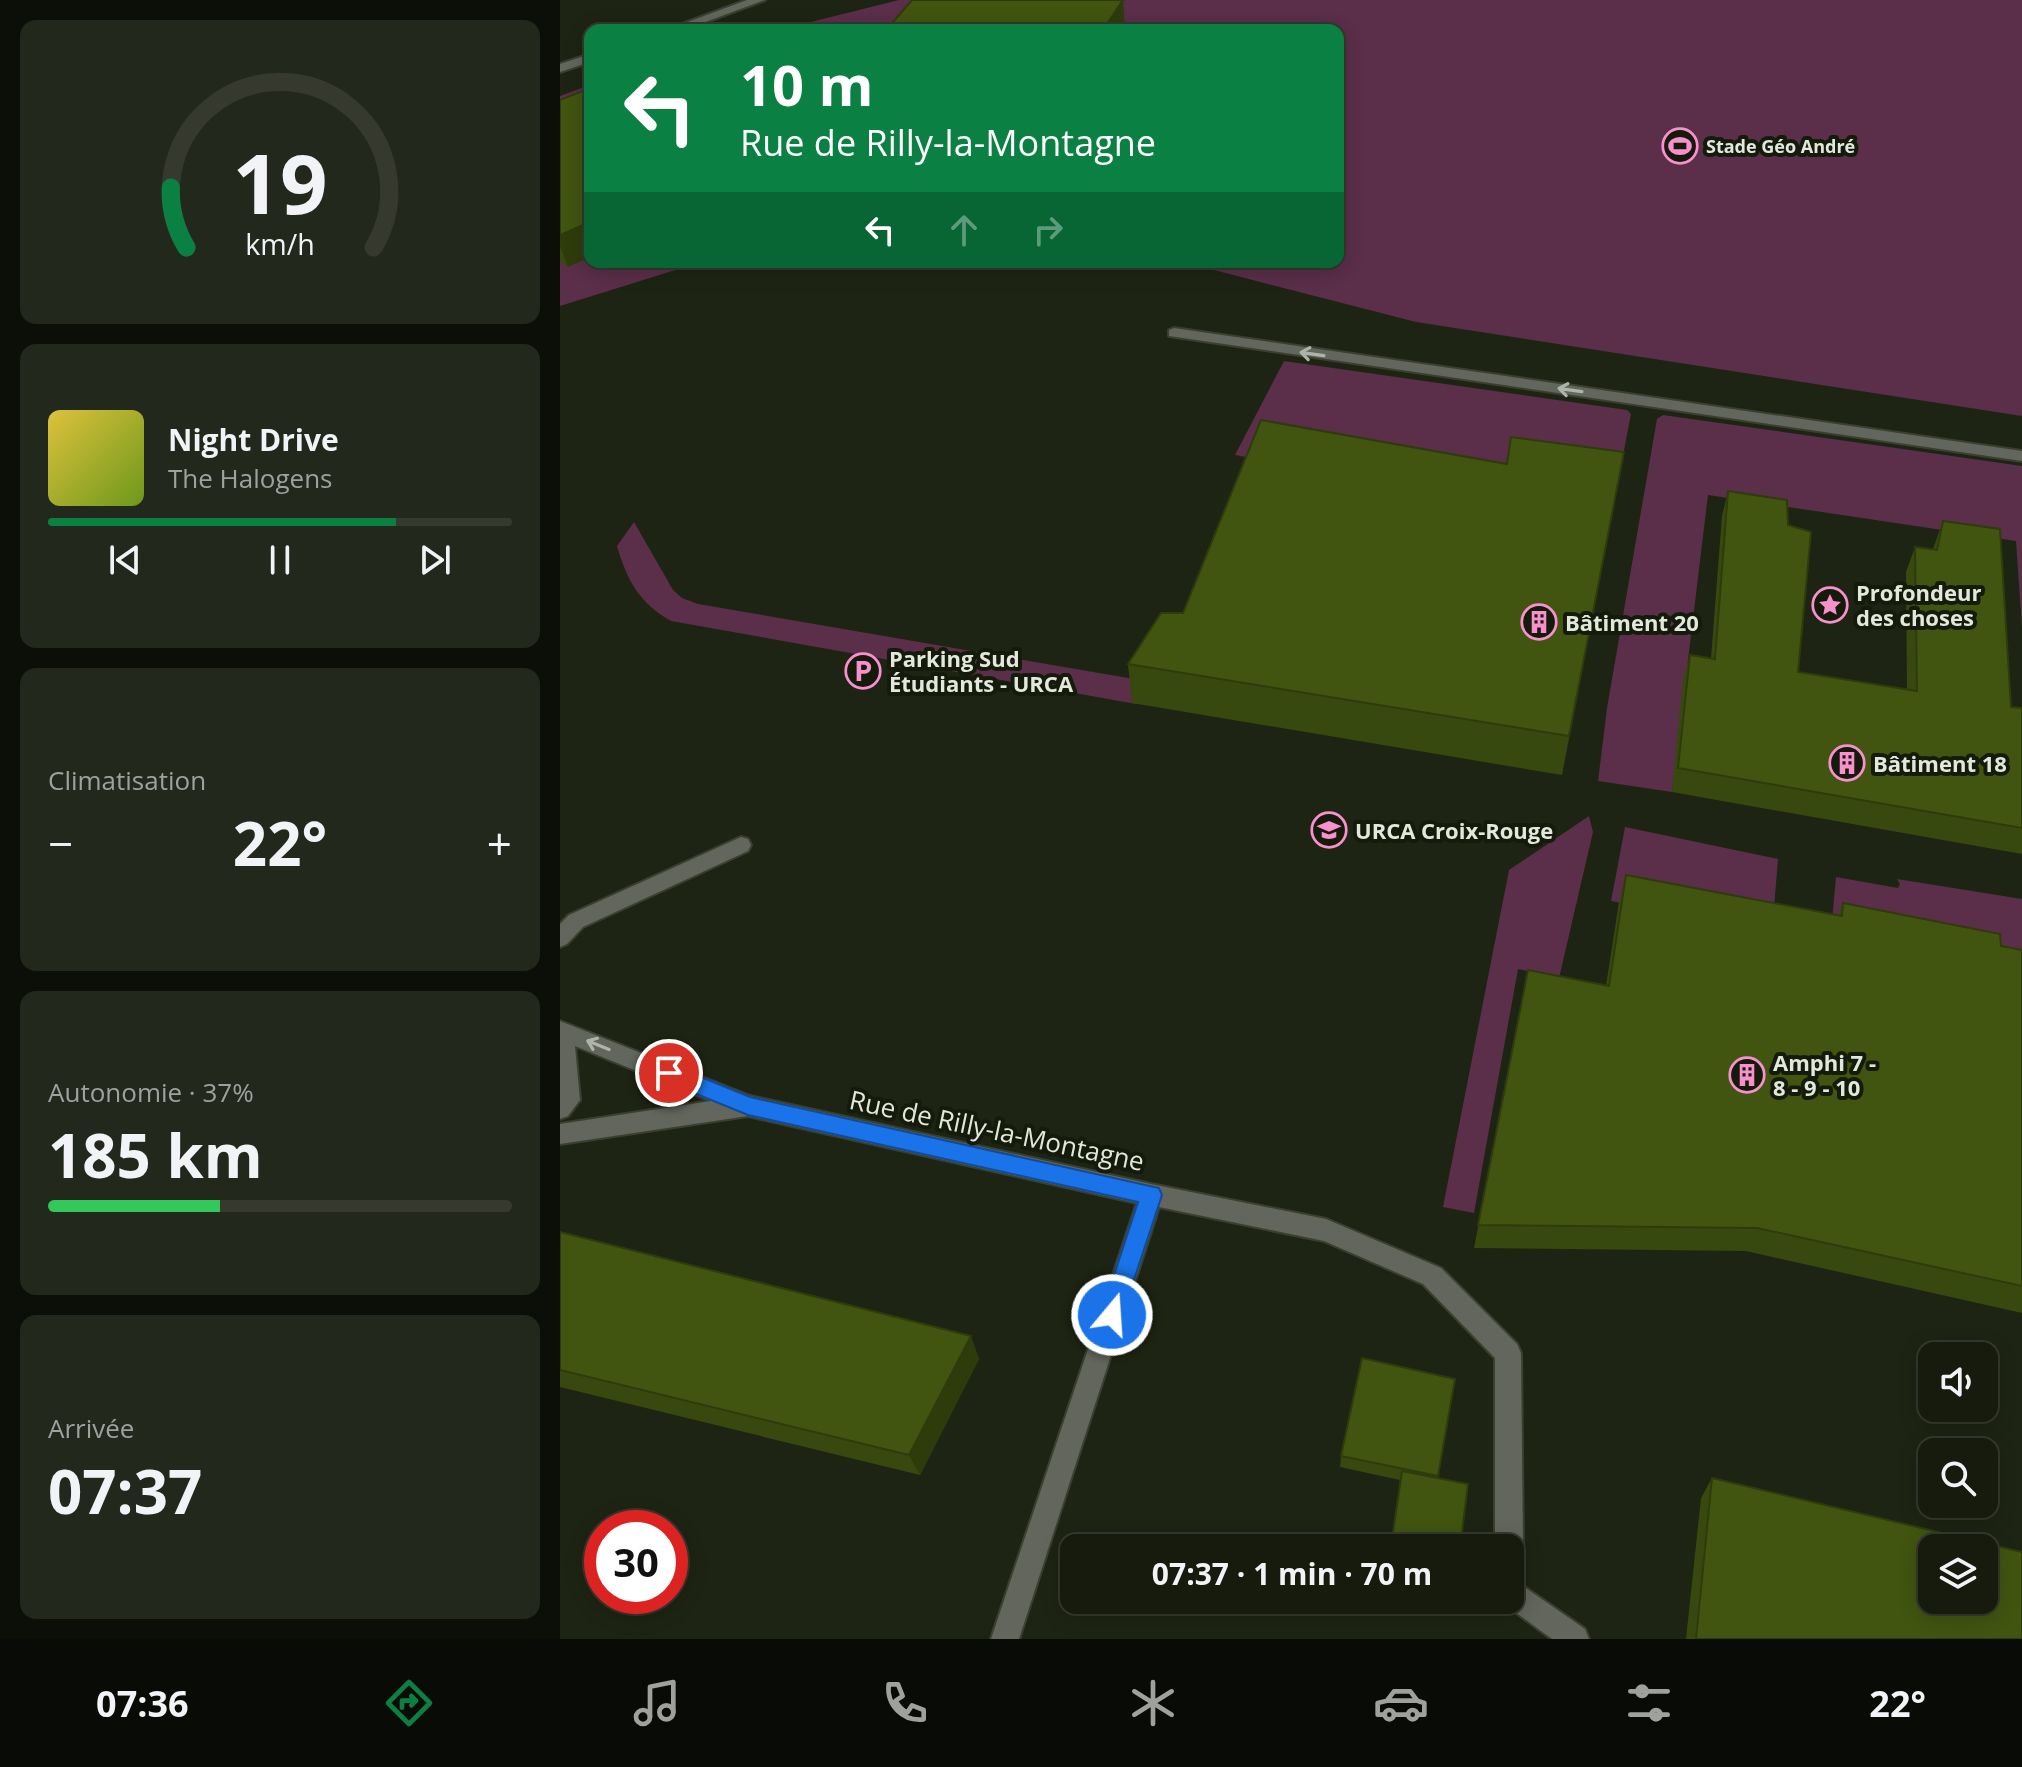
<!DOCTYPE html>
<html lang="fr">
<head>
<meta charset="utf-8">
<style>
	body { margin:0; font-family:"Open Sans",sans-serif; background:#23281c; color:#f1f3f6; height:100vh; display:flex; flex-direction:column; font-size:30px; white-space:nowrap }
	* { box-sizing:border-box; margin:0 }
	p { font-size:26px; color:#9ea19e }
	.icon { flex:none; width:44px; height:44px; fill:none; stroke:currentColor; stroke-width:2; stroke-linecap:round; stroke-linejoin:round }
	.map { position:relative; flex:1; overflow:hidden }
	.panel { display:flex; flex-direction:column; gap:20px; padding:20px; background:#0c0f08; width:560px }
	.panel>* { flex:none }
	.banner { position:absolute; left:24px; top:24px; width:760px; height:244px; border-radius:16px; box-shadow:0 4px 20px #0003,0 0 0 2px #35392e; background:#0b8043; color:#fff; overflow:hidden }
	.fabs { position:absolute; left:1358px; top:1342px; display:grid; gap:16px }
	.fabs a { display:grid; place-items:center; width:80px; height:80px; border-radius:16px; background:#161b0e; box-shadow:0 4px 20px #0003,0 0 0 2px #35392e; font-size:40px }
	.speed { position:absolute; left:24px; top:1510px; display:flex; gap:16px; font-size:40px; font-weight:700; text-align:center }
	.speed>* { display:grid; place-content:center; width:104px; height:104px; border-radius:50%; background:#161b0e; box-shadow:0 4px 20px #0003,0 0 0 2px #35392e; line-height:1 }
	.speed .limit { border:12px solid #d22; background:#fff; color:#111 }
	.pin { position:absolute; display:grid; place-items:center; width:68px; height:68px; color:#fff; margin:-34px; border:4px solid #fff; border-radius:50%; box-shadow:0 2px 8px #0007 }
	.me { position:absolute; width:88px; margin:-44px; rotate:18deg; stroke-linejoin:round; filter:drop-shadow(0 0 6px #0008) }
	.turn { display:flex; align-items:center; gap:28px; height:168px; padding:0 24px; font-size:36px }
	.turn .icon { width:104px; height:104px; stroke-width:2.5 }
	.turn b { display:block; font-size:56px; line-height:68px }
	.lanes { display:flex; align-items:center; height:76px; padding:0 24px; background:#0003; justify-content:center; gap:40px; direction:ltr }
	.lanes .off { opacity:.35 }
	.big { font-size:60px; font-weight:700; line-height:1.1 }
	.panel .tile { flex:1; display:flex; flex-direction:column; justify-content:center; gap:12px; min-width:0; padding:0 28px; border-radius:16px; background:#23281c }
	.panel .dial { align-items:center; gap:0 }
	.dial svg { height:208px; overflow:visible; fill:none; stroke:#35392e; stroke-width:7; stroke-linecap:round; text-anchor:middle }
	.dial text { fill:#f1f3f6; stroke:none }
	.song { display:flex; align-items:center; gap:24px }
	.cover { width:96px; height:96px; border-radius:12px; background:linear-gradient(135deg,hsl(50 70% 55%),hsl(80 70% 35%)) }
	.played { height:8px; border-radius:4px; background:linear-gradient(90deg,#0b8043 75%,#35392e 75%) }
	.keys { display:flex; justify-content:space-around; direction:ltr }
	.heat { display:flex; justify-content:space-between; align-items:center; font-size:44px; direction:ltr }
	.charge { height:12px; border-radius:6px; background:linear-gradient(90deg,#34c759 37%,#35392e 0) }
	.trip { position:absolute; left:500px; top:1534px; width:464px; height:80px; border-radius:16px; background:#161b0e; box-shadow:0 4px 20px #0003,0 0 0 2px #35392e; font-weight:700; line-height:80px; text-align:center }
	.dock { display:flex; height:128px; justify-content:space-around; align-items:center; background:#090b06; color:#9ea19e }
	.dock .icon { width:56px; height:56px }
	.dock .selected { color:#0b8043 }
	.dock b { font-size:36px; color:#f1f3f6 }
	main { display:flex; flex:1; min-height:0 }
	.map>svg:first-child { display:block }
	.green { fill:#5b2e49 }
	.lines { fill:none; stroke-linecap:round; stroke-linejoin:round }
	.minor-casing { stroke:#3a3f2f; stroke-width:4 }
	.minor { fill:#62665d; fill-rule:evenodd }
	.wall { fill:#38490f }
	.shaded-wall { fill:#2e3c0c }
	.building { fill:#415511; stroke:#2e3c0c; stroke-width:2; fill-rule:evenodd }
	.oneway { stroke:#afb4aa }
	.route { fill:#1a73e8; stroke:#114b97; stroke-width:2 }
	.labels { text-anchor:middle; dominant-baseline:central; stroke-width:8; stroke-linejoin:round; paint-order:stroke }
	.far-poi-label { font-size:18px; font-weight:bold; fill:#e3e8dd; stroke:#151b0a; text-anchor:start }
	.poi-label { font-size:22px; font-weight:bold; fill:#e3e8dd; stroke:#151b0a; text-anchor:start }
	.near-street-label { font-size:26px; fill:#e3e8dd; stroke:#151b0a }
</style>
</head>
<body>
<main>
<section class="panel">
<div class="tile dial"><svg viewBox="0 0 100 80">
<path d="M14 69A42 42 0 1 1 86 69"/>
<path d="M14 69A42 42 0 0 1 8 46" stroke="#0b8043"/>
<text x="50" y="56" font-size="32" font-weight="700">19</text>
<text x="50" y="72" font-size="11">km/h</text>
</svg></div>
<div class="tile">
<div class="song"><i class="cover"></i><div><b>Night Drive</b><p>The Halogens</p></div></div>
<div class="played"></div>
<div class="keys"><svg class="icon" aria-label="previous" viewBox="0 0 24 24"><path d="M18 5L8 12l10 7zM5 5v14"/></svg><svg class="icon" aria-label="pause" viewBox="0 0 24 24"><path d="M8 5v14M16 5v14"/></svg><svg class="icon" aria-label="next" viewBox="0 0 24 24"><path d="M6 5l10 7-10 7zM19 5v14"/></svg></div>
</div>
<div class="tile"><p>Climatisation</p>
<div class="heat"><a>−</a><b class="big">22°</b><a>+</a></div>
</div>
<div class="tile"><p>Autonomie · 37%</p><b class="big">185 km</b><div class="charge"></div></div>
<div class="tile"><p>Arrivée</p><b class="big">07:37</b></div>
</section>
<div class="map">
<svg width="1462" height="1639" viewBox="0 0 1462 1639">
	<rect width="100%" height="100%" fill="#1e2413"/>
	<g class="green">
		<polygon points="339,0 1462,0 1462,416 856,322 623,262 778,262 778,30 219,30"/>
		<polygon points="30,85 30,262 141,262 0,306 0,96"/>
		<polygon points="724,361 1067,410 1071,414 1056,492 878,492 675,455"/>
		<polygon points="1103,415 1462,466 1462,628 1456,541 1148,495 1112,792 1038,781 1047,708 1097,419"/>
		<path d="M74,522L113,590L122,598L138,604L586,681L576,704L111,621C79,603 67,580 57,546Z"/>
		<polygon points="1029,816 1033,832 999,978 958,969 914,1213 883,1207 949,870"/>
		<polygon points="1065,827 1218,859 1212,932 1051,901"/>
		<polygon points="1276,877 1338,888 1340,884 1337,879 1462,899 1462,1112 1271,931"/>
	</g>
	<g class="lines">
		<defs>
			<g id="minor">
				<polygon points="187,0 205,0 124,30 106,30"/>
				<polygon points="30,54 30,62 0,72 0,64"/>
				<polygon points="614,328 1462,451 1462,461 609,336 609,330"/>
				<polygon points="181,837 188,839 191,845 188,851 23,927 7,944 0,947 0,924 9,915"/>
				<polygon points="0,1021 190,1096 591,1184 766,1219 881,1268 957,1344 961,1353 963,1548 959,1558 950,1561 950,1548 935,1548 935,1358 863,1284 764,1241 599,1207 459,1639 431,1639 577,1203 188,1116 0,1144 0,1124 151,1101 15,1046 20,1100 8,1116 0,1119"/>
				<polygon points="950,1577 1025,1629 1029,1639 992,1639 940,1601 950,1600"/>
			</g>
		</defs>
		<use href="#minor" class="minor-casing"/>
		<use href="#minor" class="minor"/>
	</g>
	<g class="wall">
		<polygon points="0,100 8,267 0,261"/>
		<polygon points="1064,452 1002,775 572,703 568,664 623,613 947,464"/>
		<polygon points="1168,491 1228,525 1238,672 1347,690 1346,572 1355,547 1373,549 1383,521 1451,707 1462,708 1462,854 1112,792 1123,679 1130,655 1151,658 1162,516"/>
		<polygon points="1066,875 1278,915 1283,903 1441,946 1462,950 1462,1313 1186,1251 914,1248 968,970 1046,986 1059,902"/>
		<polygon points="0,1232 419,1359 360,1475 0,1387"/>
		<polygon points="781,1456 878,1476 900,1548 831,1548 840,1480 780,1467"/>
		<polygon points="1152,1478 1462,1639 1126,1639 1141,1498"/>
	</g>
	<g class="shaded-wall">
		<polygon points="563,0 565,28 564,30 543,30"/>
		<polygon points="30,222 30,257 8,267 0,246 0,235"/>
		<polygon points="411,1336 419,1359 360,1475 349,1455"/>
	</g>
	<g class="building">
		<polygon points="352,0 563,0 543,30 326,30"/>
		<polygon points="30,88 30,222 0,235 0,100"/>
		<polygon points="701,420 947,464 951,437 1064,452 1009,736 568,664 601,613 623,613"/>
		<polygon points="1168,491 1227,500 1228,525 1251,532 1238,672 1357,691 1355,547 1377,550 1383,521 1440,529 1451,707 1462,708 1462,828 1118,768 1130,655 1155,659"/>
		<polygon points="1066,875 1282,916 1283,903 1440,934 1441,946 1462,950 1462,1286 1197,1228 918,1225 968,970 1049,986"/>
		<polygon points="0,1232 411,1336 349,1455 0,1370"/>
		<polygon points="802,1358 895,1379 878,1476 781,1456"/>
		<polygon points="842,1471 908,1484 900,1548 875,1548 832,1539"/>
		<path d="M1152,1478L1462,1552V1639H1136ZM1372,1548H1424V1600H1372Z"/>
	</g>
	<defs><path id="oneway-shaft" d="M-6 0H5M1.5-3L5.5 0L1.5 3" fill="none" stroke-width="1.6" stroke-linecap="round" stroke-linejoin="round" transform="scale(2)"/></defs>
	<g class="oneway">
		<use href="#oneway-shaft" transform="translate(752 354) rotate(-172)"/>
		<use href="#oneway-shaft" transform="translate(1010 390) rotate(-172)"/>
		<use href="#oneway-shaft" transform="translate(38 1045) rotate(-158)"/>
	</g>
	<polygon class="route" points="109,1064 190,1097 599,1188 602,1195 560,1322 552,1326 544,1322 541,1315 578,1202 188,1115 102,1080 99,1073 102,1067"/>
	<defs>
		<symbol id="stadium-ring" viewBox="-11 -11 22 22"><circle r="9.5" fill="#151b0a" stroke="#f790cd" stroke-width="1.5"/><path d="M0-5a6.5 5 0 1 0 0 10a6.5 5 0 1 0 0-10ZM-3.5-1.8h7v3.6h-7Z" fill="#f790cd"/></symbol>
		<symbol id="sight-ring" viewBox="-11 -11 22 22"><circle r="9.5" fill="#151b0a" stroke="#f790cd" stroke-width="1.5"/><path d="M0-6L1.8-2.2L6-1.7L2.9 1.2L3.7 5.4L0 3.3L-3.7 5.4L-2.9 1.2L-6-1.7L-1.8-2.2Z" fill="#f790cd"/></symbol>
		<symbol id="building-ring" viewBox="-11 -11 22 22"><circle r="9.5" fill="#151b0a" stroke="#f790cd" stroke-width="1.5"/><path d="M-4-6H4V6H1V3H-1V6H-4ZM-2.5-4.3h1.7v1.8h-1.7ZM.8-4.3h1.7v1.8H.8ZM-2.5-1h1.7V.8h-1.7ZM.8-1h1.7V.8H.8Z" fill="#f790cd"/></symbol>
		<symbol id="parking-ring" viewBox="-11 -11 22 22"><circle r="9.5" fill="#151b0a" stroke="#f790cd" stroke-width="1.5"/><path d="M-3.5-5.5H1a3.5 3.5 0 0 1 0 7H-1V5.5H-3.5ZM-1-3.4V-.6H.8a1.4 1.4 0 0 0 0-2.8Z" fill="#f790cd"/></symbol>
		<symbol id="university-ring" viewBox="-11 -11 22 22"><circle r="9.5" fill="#151b0a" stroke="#f790cd" stroke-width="1.5"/><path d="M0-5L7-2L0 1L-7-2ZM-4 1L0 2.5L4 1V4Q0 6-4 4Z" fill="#f790cd"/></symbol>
	</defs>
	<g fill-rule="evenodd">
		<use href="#stadium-ring" x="1100" y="126" width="40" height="40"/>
		<use href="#sight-ring" x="1250" y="585" width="40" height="40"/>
		<use href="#building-ring" x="959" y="602" width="40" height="40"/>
		<use href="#parking-ring" x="283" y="651" width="40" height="40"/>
		<use href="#building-ring" x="1267" y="743" width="40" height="40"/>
		<use href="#university-ring" x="749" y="810" width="40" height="40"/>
		<use href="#building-ring" x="1167" y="1055" width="40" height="40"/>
	</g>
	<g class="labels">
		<g class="far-poi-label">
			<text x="1146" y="146">Stade Géo André</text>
		</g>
		<g class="poi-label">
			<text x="1296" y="592">Profondeur<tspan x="1296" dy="25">des choses</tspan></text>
			<text x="1005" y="622">Bâtiment 20</text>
			<text x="329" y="658">Parking Sud<tspan x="329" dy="25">Étudiants - URCA</tspan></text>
			<text x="1313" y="763">Bâtiment 18</text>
			<text x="795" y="830">URCA Croix-Rouge</text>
			<text x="1213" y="1062">Amphi 7 -<tspan x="1213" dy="25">8 - 9 - 10</tspan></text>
		</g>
		<g class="near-street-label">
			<text transform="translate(437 1130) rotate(12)">Rue de Rilly-la-Montagne</text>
		</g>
	</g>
</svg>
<div class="fabs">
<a><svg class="icon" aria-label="sound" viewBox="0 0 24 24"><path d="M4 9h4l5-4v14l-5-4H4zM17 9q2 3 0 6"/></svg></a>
<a><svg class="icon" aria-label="search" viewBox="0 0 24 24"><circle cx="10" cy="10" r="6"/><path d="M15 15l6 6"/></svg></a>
<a><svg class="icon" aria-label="layers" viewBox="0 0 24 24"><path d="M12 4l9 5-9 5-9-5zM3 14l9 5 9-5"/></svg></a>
</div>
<div class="speed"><div class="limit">30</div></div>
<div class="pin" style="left:109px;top:1073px;background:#d93025"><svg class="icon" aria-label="arrive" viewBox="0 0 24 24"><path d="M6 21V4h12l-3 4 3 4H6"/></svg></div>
<svg class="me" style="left:552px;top:1315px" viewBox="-20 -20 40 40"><circle r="17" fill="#1a73e8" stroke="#fff" stroke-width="3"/><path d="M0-11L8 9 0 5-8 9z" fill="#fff"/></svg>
<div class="trip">07:37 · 1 min · 70 m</div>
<div class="banner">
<div class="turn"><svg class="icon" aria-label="left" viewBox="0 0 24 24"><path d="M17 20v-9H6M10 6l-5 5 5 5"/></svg><div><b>10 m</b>Rue de Rilly-la-Montagne</div></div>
<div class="lanes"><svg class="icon" aria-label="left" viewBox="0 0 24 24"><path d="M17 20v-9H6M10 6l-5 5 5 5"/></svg><svg class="icon off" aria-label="ahead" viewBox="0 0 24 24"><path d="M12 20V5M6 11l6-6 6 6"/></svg><svg class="icon off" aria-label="right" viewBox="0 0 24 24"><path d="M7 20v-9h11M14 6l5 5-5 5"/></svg></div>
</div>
</div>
</main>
<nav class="dock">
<b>07:36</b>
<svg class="icon selected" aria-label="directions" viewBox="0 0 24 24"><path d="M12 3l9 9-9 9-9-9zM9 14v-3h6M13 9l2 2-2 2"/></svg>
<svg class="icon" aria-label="music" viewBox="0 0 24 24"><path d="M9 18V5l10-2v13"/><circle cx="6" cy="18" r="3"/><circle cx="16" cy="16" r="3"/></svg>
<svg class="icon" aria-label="phone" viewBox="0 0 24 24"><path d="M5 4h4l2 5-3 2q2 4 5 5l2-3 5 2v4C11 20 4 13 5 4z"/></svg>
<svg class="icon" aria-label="climate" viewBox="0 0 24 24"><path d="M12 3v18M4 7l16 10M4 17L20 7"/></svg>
<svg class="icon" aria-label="car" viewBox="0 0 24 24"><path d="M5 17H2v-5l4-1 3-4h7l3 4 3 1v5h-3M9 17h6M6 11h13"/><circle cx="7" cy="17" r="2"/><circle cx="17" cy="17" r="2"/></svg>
<svg class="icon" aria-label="filters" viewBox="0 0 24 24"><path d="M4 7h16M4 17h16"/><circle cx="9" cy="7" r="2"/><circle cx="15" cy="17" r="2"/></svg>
<b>22°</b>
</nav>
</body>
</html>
